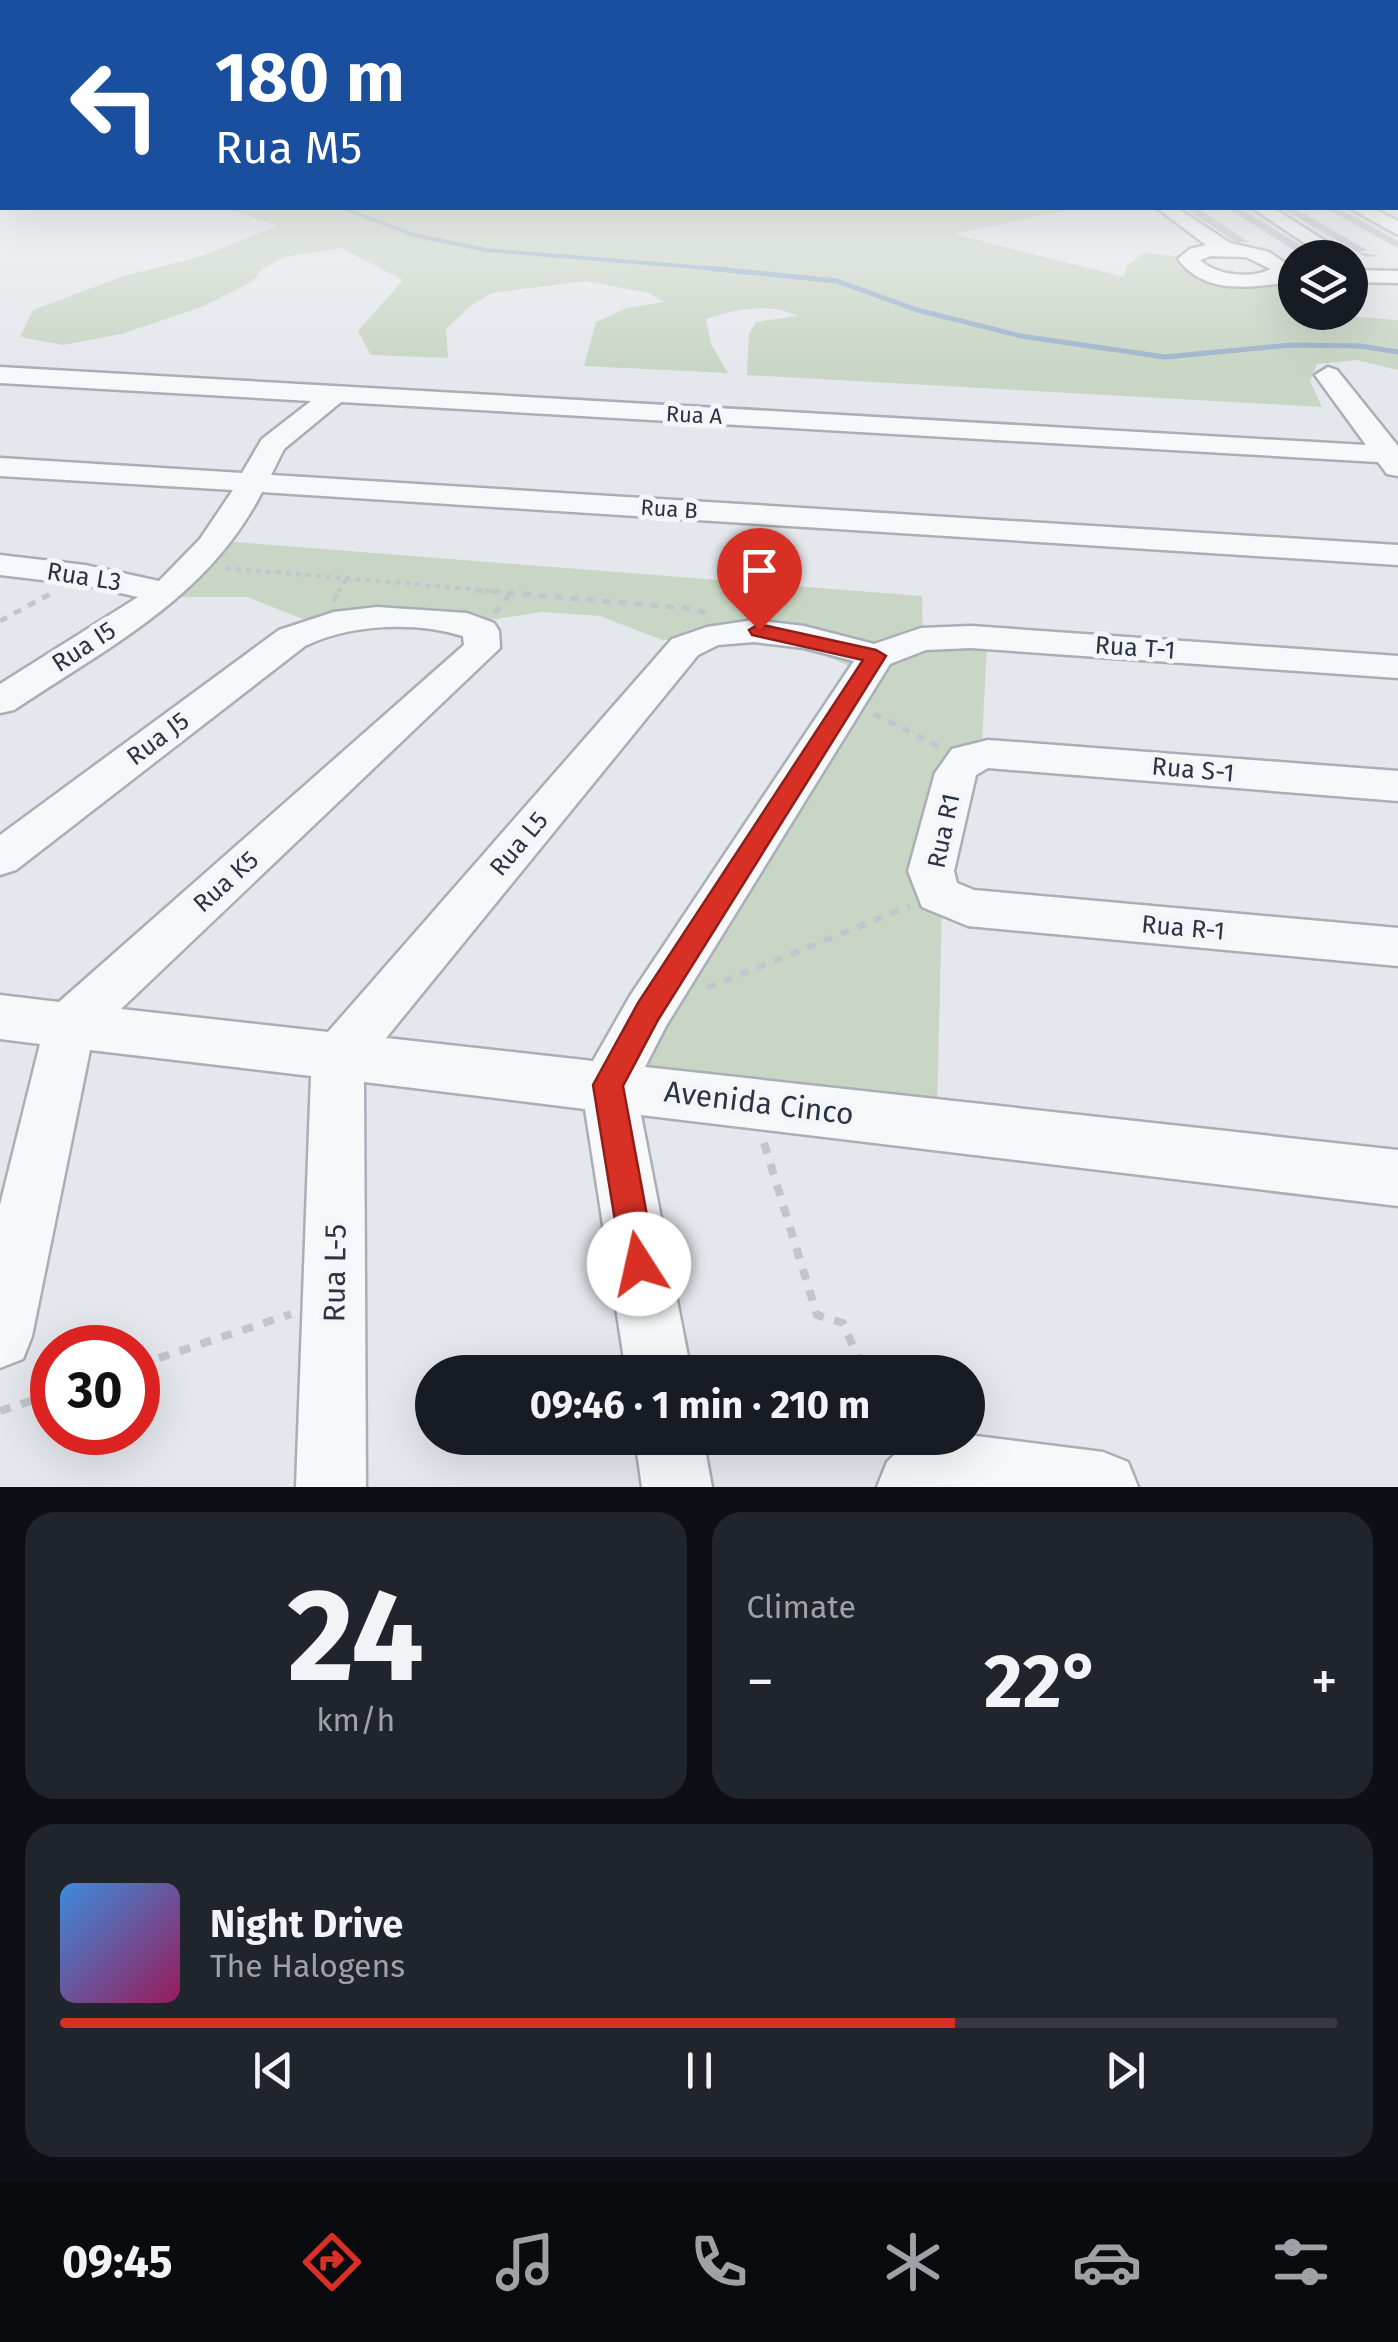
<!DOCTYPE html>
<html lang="en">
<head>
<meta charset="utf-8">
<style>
	body { margin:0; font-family:"Fira Sans",sans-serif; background:#20242c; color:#f1f3f6; height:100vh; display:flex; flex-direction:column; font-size:38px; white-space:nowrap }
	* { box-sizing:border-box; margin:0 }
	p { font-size:32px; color:#9ea1a6 }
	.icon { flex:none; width:55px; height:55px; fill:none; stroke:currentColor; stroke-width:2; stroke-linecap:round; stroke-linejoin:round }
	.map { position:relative; height:1487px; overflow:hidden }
	.panel { display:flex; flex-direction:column; gap:25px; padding:25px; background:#0d0f14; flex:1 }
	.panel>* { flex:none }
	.banner { position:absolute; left:0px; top:0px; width:1400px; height:210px; box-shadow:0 10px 40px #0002; background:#1a4fa0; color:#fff; overflow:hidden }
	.fabs { position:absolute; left:1278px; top:240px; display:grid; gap:20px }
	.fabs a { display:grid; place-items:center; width:90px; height:90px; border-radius:50%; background:#171b24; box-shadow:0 10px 40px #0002; font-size:50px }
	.speed { position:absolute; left:30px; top:1325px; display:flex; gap:20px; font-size:50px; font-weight:700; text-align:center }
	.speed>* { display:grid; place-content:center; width:130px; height:130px; border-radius:50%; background:#171b24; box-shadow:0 10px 40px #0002; line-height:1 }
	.speed .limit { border:15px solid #d22; background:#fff; color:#111 }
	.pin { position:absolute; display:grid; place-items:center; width:85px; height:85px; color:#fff; margin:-102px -42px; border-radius:50% 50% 50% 0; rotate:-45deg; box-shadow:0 0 10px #0007 }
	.pin .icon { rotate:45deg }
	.me { position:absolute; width:110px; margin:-55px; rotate:350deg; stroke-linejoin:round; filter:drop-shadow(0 0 8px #0008) }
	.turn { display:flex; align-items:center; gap:35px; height:210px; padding:0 50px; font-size:45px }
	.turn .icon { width:130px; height:130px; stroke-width:2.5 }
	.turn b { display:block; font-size:70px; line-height:85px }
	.big { font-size:75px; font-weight:700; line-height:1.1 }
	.panel .tile { flex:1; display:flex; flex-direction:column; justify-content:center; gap:15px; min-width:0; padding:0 35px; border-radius:30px; background:#20242c }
	.panel .dial { align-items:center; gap:0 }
	.dial b { font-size:130px; line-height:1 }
	.song { display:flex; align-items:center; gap:30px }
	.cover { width:120px; height:120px; border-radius:15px; background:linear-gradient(135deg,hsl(210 70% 55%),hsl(330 70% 35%)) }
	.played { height:10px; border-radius:5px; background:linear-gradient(90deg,#d93025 70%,#363941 70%) }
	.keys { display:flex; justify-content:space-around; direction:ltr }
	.heat { display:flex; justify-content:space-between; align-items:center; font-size:55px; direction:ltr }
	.panel .tiles { flex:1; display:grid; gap:25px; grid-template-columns:1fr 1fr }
	.tile:last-child { grid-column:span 2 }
	.trip { position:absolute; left:415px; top:1355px; width:570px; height:100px; border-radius:50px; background:#171b24; box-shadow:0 10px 40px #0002; font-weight:700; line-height:100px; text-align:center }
	.tab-bar { display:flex; height:160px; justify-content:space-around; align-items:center; background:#090b0e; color:#9ea1a6 }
	.tab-bar .icon { width:70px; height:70px }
	.tab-bar .active { color:#d93025 }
	.tab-bar b { font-size:45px; color:#f1f3f6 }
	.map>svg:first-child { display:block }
	.green { fill:#c9d6c5 }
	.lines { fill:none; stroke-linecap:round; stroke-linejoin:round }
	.stream-far1 { stroke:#9fb4cc; stroke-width:4 }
	.stream { stroke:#9fb4cc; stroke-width:5 }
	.building { fill:#bbc0ca }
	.minor-casing { stroke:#a9aeb7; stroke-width:5 }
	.path-far3 { stroke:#c2c5cb; stroke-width:4; stroke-dasharray:5 5; stroke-linecap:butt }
	.path-far2 { stroke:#c2c5cb; stroke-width:5; stroke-dasharray:8 8; stroke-linecap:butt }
	.path-far1 { stroke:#c2c5cb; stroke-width:6; stroke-dasharray:9 9; stroke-linecap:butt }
	.path { stroke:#c2c5cb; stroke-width:8; stroke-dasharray:11 11; stroke-linecap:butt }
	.minor { fill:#f7f8fa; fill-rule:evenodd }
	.route { fill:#d93025; stroke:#8d1f18; stroke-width:2.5 }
	.labels { text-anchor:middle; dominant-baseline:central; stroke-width:10; stroke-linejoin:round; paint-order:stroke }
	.far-street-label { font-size:22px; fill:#2b3445; stroke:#f4f6f9 }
	.street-label { font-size:25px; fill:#2b3445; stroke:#f4f6f9 }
	.near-street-label { font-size:30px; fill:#2b3445; stroke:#f4f6f9 }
</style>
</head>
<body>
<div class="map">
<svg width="1398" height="1487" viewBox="0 0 1398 1487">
	<rect width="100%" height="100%" fill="#e4e7ec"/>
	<g class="green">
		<path d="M226,208H1063L1067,210L954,234L1124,277L1126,267L1143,253L1177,256C1190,291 1265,288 1295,284V312L1398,320V370L1357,360L1317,364L1310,381L1322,407L747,375L749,333L756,322L797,316C773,302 732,309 706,319L711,344L728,373L584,366L596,322L627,308L664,302L649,293L585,281L492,293L470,306L446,329L448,358L371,355L358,331L403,280L341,248L285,257L261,270L253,281L204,306L121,334L63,345L20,337L33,310L124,276L202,256L278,226Z"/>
		<polygon points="222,541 922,596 923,641 987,644 982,743 942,908 937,1109 625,1077 879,672 849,666 790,640 662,640 600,616 542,612 489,620 303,619 247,597 172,597"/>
	</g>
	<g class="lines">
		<polyline class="stream-far1" points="343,208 414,235 486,250 732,270"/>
		<polyline class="stream" points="707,268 837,281 917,310 1021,336 1165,357 1291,345 1360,346 1398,352"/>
	</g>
	<g class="building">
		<polygon points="1185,208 1197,208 1249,242 1236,242"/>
		<polygon points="1227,208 1240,208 1321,258 1307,258"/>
		<polygon points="1281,208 1294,208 1367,250 1359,252 1379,256 1366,257"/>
		<polygon points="1325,208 1338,208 1398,241 1398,248"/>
	</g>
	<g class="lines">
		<defs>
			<g id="minor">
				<path d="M1157,208H1177L1230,243L1269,252L1295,270V282C1254,286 1206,297 1178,259L1190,249L1206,245ZM1211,256L1246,257L1271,269C1251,279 1217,276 1200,260Z"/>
				<polygon points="1252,208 1273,208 1352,258 1350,261 1350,258 1327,258"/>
				<polygon points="1350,208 1372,208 1398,221 1398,235"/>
				<polygon points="1350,270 1398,271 1398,283 1350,282"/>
				<path d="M0,367L1366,445L1315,375L1328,367L1337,370L1398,446V476L1387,474L1378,462L341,402L284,449L271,475L1398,545V565L262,492C208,598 108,647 14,710L0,713V684L138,597L85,585L0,575V555L85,565L159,581L200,539L233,490L0,476V458L242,473L262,439L311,401L0,383Z"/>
				<path d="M377,607L467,613L494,623L499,631L500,648L121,1009L328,1032L672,639L707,627L754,620L804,626L874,644L921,628L971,626L1398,656V678L971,648L926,650L890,664L666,1026L645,1067L1398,1150V1206L641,1115L691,1372H626L585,1109L364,1082L366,1487H296L311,1076L90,1050L32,1336L23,1359L0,1368V1205L40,1044L0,1039V995L59,1002L464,645L463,636C415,621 350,624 305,646L16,870L0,875V835L279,630L334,612ZM754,642L804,648L854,661L630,996L593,1061L386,1038L698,655L718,645Z"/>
				<polygon points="988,740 1398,771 1398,801 988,768 976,775 954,871 957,883 974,890 1398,928 1398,966 968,926 922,907 908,871 935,773 952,749"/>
				<polygon points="968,1435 1103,1452 1128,1462 1138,1487 877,1487 887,1462 908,1441"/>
				<polygon points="635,1438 703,1438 712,1487 642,1487"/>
			</g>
		</defs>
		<use href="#minor" class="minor-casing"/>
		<g class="path-far3">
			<polyline points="226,568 504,592"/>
			<polyline points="338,592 347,578"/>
		</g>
		<g class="path-far2">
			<polyline points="475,590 696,609 707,614"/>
			<polyline points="333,601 340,590"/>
			<polyline points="495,613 510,594"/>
			<polyline points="0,621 50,594"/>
			<polyline points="874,714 940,747"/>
		</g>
		<polyline class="path-far1" points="707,988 910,906"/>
		<g class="path">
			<polyline points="764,1143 817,1315 843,1323 864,1372"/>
			<polyline points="138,1365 291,1314"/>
			<polyline points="0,1411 52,1394"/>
		</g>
		<use href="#minor" class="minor"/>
	</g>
	<linearGradient id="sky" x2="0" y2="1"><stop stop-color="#8bb4dd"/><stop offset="0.43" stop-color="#f3f4f6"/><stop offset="1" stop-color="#f3f4f6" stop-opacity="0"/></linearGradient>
	<rect width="1398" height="366" fill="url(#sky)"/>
	<polygon class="route" points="759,624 876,650 886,656 658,1020 623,1086 656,1264 651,1277 639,1282 627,1277 622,1264 593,1085 638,1003 863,660 752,635 749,630"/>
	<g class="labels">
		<g class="far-street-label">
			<text transform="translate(694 415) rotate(3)">Rua A</text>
			<text transform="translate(669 509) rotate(4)">Rua B</text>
		</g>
		<g class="street-label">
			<text transform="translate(84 577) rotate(9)">Rua L3</text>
			<text transform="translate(84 647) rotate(-33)">Rua I5</text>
			<text transform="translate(1135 648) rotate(4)">Rua T-1</text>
			<text transform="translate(158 739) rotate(-37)">Rua J5</text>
			<text transform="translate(1193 770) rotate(5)">Rua S-1</text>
			<text transform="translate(944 831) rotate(-78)">Rua R1</text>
			<text transform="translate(519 844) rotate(-50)">Rua L5</text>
			<text transform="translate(226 882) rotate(-42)">Rua K5</text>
			<text transform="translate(1183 928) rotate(5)">Rua R-1</text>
		</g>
		<g class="near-street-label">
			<text transform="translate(759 1103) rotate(7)">Avenida Cinco</text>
			<text transform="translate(335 1273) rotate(-89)">Rua L-5</text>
		</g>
	</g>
</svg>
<div class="fabs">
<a><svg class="icon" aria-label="layers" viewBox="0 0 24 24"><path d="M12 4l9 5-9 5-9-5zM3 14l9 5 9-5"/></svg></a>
</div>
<div class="speed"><div class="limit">30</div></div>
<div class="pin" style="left:759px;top:630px;background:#d93025"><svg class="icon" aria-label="arrive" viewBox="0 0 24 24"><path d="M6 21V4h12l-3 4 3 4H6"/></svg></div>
<svg class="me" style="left:639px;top:1264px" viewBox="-20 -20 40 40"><circle r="19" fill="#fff"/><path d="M0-13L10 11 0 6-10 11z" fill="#d93025"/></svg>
<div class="trip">09:46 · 1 min · 210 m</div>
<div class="banner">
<div class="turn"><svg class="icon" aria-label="left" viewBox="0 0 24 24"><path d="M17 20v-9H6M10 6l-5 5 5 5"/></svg><div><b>180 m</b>Rua M5</div></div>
</div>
</div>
<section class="panel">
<div class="tiles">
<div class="tile dial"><b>24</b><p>km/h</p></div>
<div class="tile"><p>Climate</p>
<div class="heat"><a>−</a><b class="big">22°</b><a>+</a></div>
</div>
<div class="tile">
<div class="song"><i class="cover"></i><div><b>Night Drive</b><p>The Halogens</p></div></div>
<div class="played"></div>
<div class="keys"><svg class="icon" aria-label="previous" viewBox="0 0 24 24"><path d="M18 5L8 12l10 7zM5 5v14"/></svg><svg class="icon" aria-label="pause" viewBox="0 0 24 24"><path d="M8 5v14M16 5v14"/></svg><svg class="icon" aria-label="next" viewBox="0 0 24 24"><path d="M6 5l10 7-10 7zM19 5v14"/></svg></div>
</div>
</div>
</section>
<nav class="tab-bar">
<b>09:45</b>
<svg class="icon active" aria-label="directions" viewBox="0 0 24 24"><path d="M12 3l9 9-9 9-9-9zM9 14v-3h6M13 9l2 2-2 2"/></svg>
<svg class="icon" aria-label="music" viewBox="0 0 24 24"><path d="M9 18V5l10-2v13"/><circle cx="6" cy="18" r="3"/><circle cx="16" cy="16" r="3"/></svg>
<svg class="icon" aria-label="phone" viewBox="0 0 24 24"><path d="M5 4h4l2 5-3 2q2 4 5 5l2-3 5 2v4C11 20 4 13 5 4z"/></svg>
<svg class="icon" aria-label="climate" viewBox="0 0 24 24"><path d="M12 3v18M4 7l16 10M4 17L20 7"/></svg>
<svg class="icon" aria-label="car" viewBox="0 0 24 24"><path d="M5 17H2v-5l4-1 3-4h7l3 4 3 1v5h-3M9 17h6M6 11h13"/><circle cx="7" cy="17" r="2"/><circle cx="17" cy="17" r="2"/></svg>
<svg class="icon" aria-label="filters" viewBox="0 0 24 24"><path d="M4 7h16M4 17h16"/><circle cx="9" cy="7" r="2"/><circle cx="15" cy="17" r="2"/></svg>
</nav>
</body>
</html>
